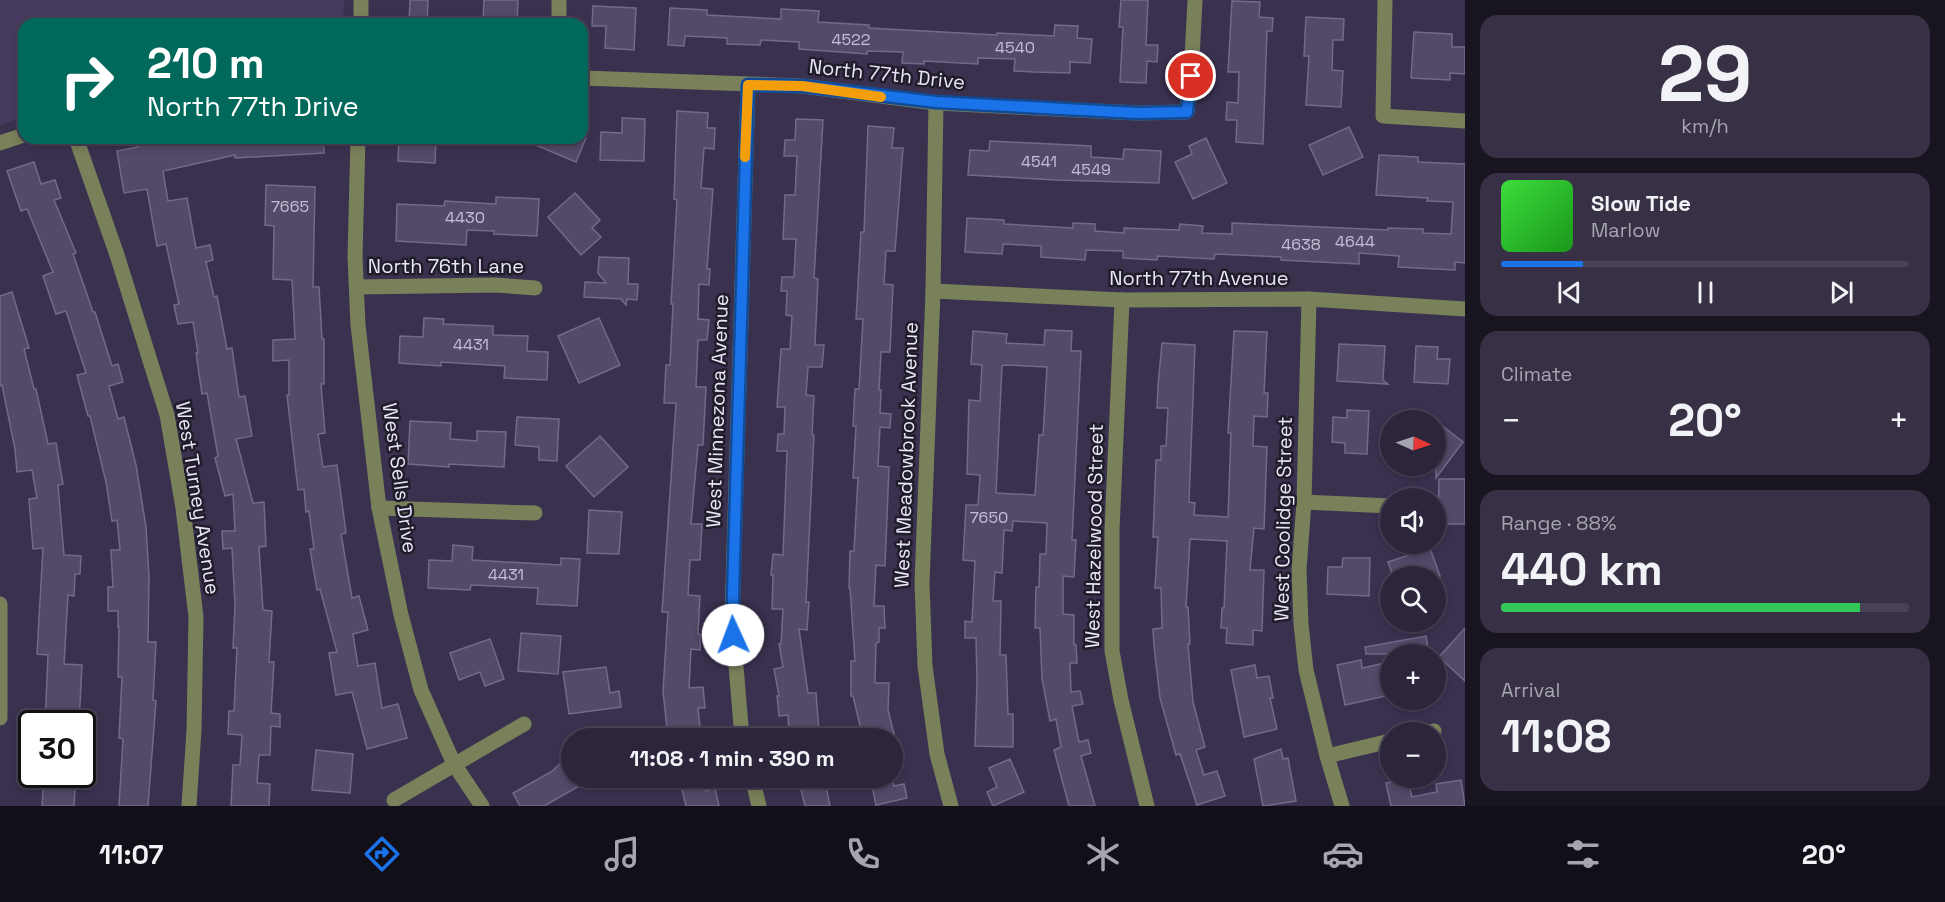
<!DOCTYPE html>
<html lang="en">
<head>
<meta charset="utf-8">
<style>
	body { margin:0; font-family:"Space Grotesk",sans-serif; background:#383146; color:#f1f3f6; height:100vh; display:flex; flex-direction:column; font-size:22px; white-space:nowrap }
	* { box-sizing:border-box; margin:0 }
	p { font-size:20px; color:#a6a5af }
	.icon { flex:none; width:33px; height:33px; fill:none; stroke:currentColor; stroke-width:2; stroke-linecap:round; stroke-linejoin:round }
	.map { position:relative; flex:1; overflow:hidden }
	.details { display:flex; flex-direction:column; gap:15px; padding:15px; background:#181420; width:480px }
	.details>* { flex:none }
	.guide { position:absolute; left:18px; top:18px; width:570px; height:126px; border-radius:18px; box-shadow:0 3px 9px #0003,0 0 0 2px #484255; background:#00695c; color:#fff; overflow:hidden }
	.needle { width:39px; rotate:93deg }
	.fabs { position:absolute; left:1380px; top:410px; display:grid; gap:12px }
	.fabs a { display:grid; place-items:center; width:66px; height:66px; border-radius:50%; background:#2c253b; box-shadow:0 3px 9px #0003,0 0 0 2px #484255; font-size:30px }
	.speed { position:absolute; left:18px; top:710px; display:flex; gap:12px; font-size:30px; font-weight:700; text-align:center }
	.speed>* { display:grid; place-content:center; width:78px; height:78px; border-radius:50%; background:#2c253b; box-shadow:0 3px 9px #0003,0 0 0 2px #484255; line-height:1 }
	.speed .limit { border:3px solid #111; border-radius:9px; background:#fff; color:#111 }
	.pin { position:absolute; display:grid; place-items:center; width:51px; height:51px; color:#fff; margin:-26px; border:3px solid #fff; border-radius:50%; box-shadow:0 2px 6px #0007 }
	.me { position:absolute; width:66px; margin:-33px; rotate:358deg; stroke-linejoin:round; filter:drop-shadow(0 0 4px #0008) }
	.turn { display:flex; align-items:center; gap:21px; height:126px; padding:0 30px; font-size:27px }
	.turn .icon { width:78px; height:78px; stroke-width:2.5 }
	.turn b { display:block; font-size:42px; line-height:51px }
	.big { font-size:45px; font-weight:700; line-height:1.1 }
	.details .card { flex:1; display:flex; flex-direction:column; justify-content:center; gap:9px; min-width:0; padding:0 21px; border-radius:18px; background:#383146 }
	.details .dial { align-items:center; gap:0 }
	.dial b { font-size:78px; line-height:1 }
	.song { display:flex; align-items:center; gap:18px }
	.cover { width:72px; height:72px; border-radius:9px; background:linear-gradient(135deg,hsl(120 70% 55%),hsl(120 70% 35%)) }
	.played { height:6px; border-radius:3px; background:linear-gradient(90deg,#1a73e8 20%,#484255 20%) }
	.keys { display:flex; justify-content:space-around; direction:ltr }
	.heat { display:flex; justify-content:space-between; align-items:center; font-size:33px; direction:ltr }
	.charge { height:9px; border-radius:4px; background:linear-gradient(90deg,#34c759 88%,#484255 0) }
	.trip { position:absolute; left:561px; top:728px; width:342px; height:60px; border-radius:30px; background:#2c253b; box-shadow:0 3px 9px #0003,0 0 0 2px #484255; font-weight:700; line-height:60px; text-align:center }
	.dock { display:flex; height:96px; justify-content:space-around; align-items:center; background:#120f18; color:#a6a5af }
	.dock .icon { width:42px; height:42px }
	.dock .active { color:#1a73e8 }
	.dock b { font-size:27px; color:#f1f3f6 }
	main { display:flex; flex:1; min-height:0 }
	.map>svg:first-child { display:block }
	.built { fill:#463a5e }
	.building { fill:#534968; stroke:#73698a; stroke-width:1.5; fill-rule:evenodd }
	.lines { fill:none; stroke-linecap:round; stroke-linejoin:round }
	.minor { stroke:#79815a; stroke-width:15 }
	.route-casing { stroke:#114b97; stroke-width:15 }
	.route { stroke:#1a73e8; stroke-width:10 }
	.slow { stroke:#f59e0b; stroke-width:10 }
	.labels { text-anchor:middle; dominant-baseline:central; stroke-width:5; stroke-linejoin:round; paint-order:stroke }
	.number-label { font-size:16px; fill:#c4bed4 }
	.street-label { font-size:20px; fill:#eae5f8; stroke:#201c29 }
</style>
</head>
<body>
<main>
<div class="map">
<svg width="1465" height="806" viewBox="0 0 1465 806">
	<rect width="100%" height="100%" fill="#3a314f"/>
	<polygon class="built" points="0,0 344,0 343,24 24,24 24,117 0,125"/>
	<g class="building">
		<polygon points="410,0 428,0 427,24 409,24"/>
		<polygon points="484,0 518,0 517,24 483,24"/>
		<polygon points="1121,0 1148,0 1146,45 1158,45 1157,62 1147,61 1146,83 1120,82 1123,27 1119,27"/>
		<polygon points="1232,1 1260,2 1259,17 1273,18 1272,31 1267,31 1263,144 1236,142 1237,120 1226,120 1227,102 1238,103 1239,72 1228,72"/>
		<polygon points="593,6 636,8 634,50 605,48 606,26 592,26"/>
		<polygon points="670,8 707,10 707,15 781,19 781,9 819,11 818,22 869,25 869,28 997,35 997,33 1054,36 1055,25 1078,26 1077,38 1092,39 1090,63 1070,62 1070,73 1033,72 1014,71 1015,59 978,58 978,64 924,61 924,64 902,63 903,52 867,51 867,54 799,49 799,42 761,40 760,45 727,44 727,38 685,36 684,46 668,45"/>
		<polygon points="1306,17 1344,19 1343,40 1333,40 1332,70 1343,71 1341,107 1306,105 1309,56 1304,56"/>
		<polygon points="1414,32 1452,34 1452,47 1465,47 1465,74 1450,73 1450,80 1411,78"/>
		<polygon points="677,111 708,113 707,128 715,128 714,149 704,148 701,188 713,189 707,269 710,269 709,285 699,284 698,319 709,320 707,340 698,340 696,387 706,387 703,445 698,445 691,524 702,524 700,560 690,560 688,595 700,596 698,634 700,634 700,650 691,649 689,688 703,687 705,708 698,708 701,738 668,738 663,691 668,612 662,612 676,403 664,403 666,365 670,365 673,304 671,304 677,200 674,199"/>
		<polygon points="622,118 645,119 644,161 600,160 601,132 622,133"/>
		<polygon points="796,119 823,120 814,278 818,279 815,345 824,345 822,367 808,367 806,395 814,396 812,435 814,435 806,602 809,602 807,630 799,629 808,693 816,693 819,731 789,734 788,715 779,716 777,696 779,696 774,669 783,667 779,644 781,644 783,609 772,609 773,575 771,575 773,554 783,555 787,451 777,451 778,434 784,434 785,407 777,407 781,349 790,349 792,316 786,315 787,291 781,291 782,277 794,277 796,239 783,239 785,195 795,195 797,156 784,156 785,140 795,140"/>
		<polygon points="868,126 894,128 892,148 903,148 895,251 886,251 884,284 893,285 890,352 881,352 879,390 881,390 880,413 891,414 890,428 880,427 878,466 889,467 885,566 876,565 874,606 884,606 885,628 879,628 879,642 876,643 875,683 889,683 888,710 895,738 863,738 853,696 851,696 851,661 855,661 850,588 849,588 850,551 854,551 858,478 853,478 856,426 853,426 855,389 859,389 863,319 856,319 861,232 864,232"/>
		<polygon points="1349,127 1363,157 1323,175 1309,145"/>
		<polygon points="137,138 323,138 324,153 235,158 235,155 163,171 168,201 187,198 196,248 210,245 213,260 206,262 214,297 217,296 227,349 232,348 239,397 245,396 252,436 236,439 253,503 264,502 266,546 259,547 263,610 272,611 269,662 274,662 271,713 280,714 280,727 271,726 270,755 259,755 257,783 270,784 269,806 231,806 233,765 240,765 242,735 228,734 229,711 234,711 237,648 233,648 235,605 232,548 223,549 222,531 235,531 233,494 225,496 215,458 218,456 207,393 202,394 196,353 198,353 193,322 178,324 174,305 179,304 166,244 157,246 147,189 124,193 117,151 138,147"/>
		<polygon points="399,138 436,138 435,163 398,161"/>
		<polygon points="519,138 586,138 576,162"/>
		<polygon points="1206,138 1227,183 1193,199 1175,162 1192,154 1189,146"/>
		<polygon points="990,141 1091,146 1091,157 1123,159 1124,149 1161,151 1159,183 1056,180 968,175 970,150 989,151"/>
		<polygon points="1379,155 1418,157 1418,162 1465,164 1465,263 1455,262 1455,270 1398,267 1399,256 1359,253 1359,264 1281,260 1281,257 1215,254 1214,259 1158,256 1157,260 1123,258 1123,251 1086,250 1085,260 1041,257 1041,246 1003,244 1002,254 965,252 967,218 1004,220 1004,224 1073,228 1073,223 1095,224 1095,231 1124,233 1124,228 1179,230 1180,224 1203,226 1202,233 1232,234 1232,223 1388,230 1388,228 1423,229 1423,233 1451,234 1453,202 1427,201 1428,198 1376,195"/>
		<polygon points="34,162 41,184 55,180 61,198 54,200 76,253 73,254 93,312 95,312 112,366 118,364 123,382 109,386 118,419 124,417 136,465 146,527 149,577 148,642 156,642 153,700 156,701 148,806 119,806 123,739 119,738 122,677 118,677 119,627 118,627 118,611 108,611 108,587 113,587 111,550 120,550 117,520 112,521 106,482 90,416 88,416 77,375 86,373 66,311 56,314 43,276 53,272 27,209 21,211 7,171"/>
		<polygon points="266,185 315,187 313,287 319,287 322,339 324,339 324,384 321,384 325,433 318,434 323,467 337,465 346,533 341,534 352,598 359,596 368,630 353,634 358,666 375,663 382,708 398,704 407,738 367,749 352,692 336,695 329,653 337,652 320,589 317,590 310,549 314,549 309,511 306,512 304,489 298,490 287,395 289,395 289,360 273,361 273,340 295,339 292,280 273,279 274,226 265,225"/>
		<polygon points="575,193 600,220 592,228 601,237 581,255 548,217"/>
		<polygon points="496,197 539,199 537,236 494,234 494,231 467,230 466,245 396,241 397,204 444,206 445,201 496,204"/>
		<polygon points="599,257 629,258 628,284 638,284 637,300 627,299 626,305 621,299 584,297 585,282 606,283 598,273"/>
		<polygon points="12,292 29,348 24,349 34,389 36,389 48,444 56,443 63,484 58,485 64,555 81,556 80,574 75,574 74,596 68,595 64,664 82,665 79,723 45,723 48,655 37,654 43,548 33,549 29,499 37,498 32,470 17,472 15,449 2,385 0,386 0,296"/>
		<polygon points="424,318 444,319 443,324 493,326 493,335 528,336 527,351 548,352 547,380 504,378 505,366 441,362 441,366 399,363 400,336 423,337"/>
		<polygon points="599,318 620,365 579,383 558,336"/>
		<path d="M1045,330L1072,331L1071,351H1081L1072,540H1076L1074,577L1063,576V614L1074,615V645H1076L1077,663H1070L1071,692L1080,691L1083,704L1072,706L1079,742L1088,740L1091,753L1081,756L1095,806H1069L1054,750L1061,747L1056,719L1050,721L1042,679L1040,628H1035L1036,587H1039L1040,554H1046L1047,523L1013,521L1012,531L1004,530L1002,573L995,572L993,601H1001L1000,655H1006L1008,714H1013V747L975,746L977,682L976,638H965V621L972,622L975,561L963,560L966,505H978L980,475L967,474L969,400L980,401L982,365L971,364L973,331L1007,334L1006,343L1044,345ZM1005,365L1047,367L1043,435H1039L1035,495L996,493L1002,366Z"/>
		<polygon points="1234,331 1267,332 1264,393 1268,393 1267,417 1254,416 1253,446 1267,447 1264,529 1254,528 1250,570 1264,570 1262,631 1253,630 1253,645 1226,643 1227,628 1221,628 1222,608 1224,608 1227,541 1190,539 1186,607 1188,607 1190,644 1188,644 1193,702 1205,747 1196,750 1204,775 1217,771 1225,796 1197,805 1180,754 1176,755 1160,698 1154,646 1153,629 1162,628 1161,588 1155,588 1158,537 1153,537 1156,460 1161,460 1161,446 1166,446 1168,408 1157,408 1158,386 1162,343 1195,345 1189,502 1195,503 1194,515 1228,517 1231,433 1228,433"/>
		<polygon points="1339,344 1385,346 1383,380 1388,384 1337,381"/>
		<polygon points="1416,346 1438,347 1437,359 1450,359 1448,384 1414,382"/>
		<polygon points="1347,410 1369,411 1367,454 1345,453 1345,443 1332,442 1333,417 1347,418"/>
		<polygon points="517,417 559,419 557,461 539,460 539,447 515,445"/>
		<polygon points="410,421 451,423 450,439 477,441 477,431 506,432 504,467 449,464 449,467 408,464"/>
		<polygon points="1436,421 1463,442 1436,478"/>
		<polygon points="600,436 628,467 594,497 566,466"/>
		<polygon points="1439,479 1465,479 1465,524 1438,524"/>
		<polygon points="589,510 622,512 619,554 587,553"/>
		<polygon points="453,545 473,547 472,560 561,565 561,558 580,559 577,606 537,604 538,588 471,585 470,590 428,588 429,560 452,561"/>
		<polygon points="1430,548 1440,576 1393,576 1388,562"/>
		<polygon points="1343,558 1370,558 1369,596 1327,594 1328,567 1342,567"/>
		<polygon points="1465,628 1465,681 1439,657"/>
		<polygon points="521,633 561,636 558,674 518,671"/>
		<polygon points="1426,636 1429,654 1366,654 1365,647"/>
		<polygon points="490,639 504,679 485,686 480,672 459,680 450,653"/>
		<polygon points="1361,660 1362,668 1390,662 1390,695 1345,705 1337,665"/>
		<polygon points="1255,665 1257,678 1269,676 1273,698 1270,698 1277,729 1244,737 1231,670"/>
		<polygon points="606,667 610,693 619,691 621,707 569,714 563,672"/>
		<polygon points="1281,749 1283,759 1288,758 1296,801 1263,806 1254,759"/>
		<polygon points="316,750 353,754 350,793 312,790"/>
		<polygon points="572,753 572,777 595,777 544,806 520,806 513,793 551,772"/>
		<polygon points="1010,759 1024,792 993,806 987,792 997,787 989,768"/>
		<polygon points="44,774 76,774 74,806 42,806"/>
		<polygon points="679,777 704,777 706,791 715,788 719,806 686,806"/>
		<polygon points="798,777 824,777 830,806 805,806"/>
		<polygon points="870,777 892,777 894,786 904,784 907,798 876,805"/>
		<polygon points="1407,778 1412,797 1437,792 1436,784 1461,780 1465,806 1391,806 1386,783"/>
	</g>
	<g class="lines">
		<g class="minor">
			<polyline points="1385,0 1383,116 1465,121"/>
			<polyline points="361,24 361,0"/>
			<polyline points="559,24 559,0"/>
			<polyline points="582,78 802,86 936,103 1137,113 1187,112 1192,58 1195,0"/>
			<polyline points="936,103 933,291 922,583 925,666 937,754 951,806"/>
			<polyline points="76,138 117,255 167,415 183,508 196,617 194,730 189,806"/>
			<polyline points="358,138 355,257 358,325 379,508 401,615 421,690 454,764 482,806"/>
			<polyline points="0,143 24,135"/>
			<polyline points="357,287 496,285 535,288"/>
			<polyline points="933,291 1122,300 1309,299 1465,309"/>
			<polyline points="1309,299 1304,502 1299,570 1301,624 1306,670 1327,756 1342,806"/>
			<polyline points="1122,300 1112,530 1112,651 1121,700 1147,806"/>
			<polyline points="1304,502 1390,506"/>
			<polyline points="379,508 535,513"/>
			<polyline points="0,604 0,718"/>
			<polyline points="1430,732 1434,731"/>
			<polyline points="742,738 732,618 748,85"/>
			<polyline points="1327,756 1390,741"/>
			<polyline points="752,777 759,806"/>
			<polyline points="394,800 524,724"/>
		</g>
	</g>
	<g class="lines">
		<defs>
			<polyline id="route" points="733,635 733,594 748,85 802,86 936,102 1137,113 1187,112 1191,76"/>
		</defs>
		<use href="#route" class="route-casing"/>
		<use href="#route" class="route"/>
		<polyline class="slow" points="745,157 748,85 802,86 881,97"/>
	</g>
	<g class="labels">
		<g class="number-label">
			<text x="851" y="39">4522</text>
			<text x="1015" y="47">4540</text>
			<text x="1039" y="161">4541</text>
			<text x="1091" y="169">4549</text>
			<text x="290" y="206">7665</text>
			<text x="465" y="217">4430</text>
			<text x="1355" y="241">4644</text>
			<text x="1301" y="244">4638</text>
			<text x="471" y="344">4431</text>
			<text x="989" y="517">7650</text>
			<text x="506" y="574">4431</text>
		</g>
		<g class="street-label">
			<text transform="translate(887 74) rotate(6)">North 77th Drive</text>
			<text x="446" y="266">North 76th Lane</text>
			<text x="1199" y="278">North 77th Avenue</text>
			<text transform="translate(717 411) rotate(-88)">West Minnezona Avenue</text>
			<text transform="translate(906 455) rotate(-88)">West Meadowbrook Avenue</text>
			<text transform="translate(400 478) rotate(82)">West Sells Drive</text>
			<text transform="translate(198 498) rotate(81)">West Turney Avenue</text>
			<text transform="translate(1283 519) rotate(-89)">West Coolidge Street</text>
			<text transform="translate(1094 536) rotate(-89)">West Hazelwood Street</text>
		</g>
	</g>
</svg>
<div class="fabs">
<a><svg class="needle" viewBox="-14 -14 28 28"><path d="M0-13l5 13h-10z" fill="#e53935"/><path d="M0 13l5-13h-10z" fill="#a6a5af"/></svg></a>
<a><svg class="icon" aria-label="sound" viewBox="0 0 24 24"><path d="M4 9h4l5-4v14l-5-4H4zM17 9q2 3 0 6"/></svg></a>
<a><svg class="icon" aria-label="search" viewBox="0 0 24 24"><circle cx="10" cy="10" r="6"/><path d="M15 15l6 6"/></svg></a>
<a>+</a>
<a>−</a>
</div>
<div class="speed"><div class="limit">30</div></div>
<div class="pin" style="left:1191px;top:76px;background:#d93025"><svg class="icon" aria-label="arrive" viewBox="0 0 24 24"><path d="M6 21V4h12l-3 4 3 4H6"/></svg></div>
<svg class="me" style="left:733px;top:635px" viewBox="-20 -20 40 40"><circle r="19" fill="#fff"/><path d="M0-13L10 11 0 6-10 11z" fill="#1a73e8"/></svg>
<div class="trip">11:08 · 1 min · 390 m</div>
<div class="guide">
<div class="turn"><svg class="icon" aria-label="right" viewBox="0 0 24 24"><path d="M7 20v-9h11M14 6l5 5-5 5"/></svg><div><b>210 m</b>North 77th Drive</div></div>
</div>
</div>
<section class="details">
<div class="card dial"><b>29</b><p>km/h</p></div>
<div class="card">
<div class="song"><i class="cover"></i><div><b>Slow Tide</b><p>Marlow</p></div></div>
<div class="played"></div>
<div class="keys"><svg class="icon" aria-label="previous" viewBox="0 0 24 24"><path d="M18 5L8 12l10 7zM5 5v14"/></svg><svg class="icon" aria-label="pause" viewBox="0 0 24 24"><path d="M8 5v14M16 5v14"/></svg><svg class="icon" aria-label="next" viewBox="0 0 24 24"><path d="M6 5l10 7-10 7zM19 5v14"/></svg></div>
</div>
<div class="card"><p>Climate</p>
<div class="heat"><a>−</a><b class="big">20°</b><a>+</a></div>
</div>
<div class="card"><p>Range · 88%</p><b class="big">440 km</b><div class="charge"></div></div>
<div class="card"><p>Arrival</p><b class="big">11:08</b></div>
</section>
</main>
<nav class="dock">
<b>11:07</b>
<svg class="icon active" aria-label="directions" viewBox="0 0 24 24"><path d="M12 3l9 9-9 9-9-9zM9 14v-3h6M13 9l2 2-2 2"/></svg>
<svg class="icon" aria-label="music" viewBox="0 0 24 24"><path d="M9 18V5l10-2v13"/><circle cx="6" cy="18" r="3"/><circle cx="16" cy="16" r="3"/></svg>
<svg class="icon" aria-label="phone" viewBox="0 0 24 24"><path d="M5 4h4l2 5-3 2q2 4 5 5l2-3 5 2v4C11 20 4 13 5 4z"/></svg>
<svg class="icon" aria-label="climate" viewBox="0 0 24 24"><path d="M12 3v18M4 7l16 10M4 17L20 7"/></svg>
<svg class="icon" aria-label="car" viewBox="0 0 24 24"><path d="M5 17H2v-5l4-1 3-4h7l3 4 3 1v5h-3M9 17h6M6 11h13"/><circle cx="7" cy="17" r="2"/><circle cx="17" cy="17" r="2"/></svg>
<svg class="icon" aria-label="filters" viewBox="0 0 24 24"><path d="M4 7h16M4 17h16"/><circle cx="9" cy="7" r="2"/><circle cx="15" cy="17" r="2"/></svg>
<b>20°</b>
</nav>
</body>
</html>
